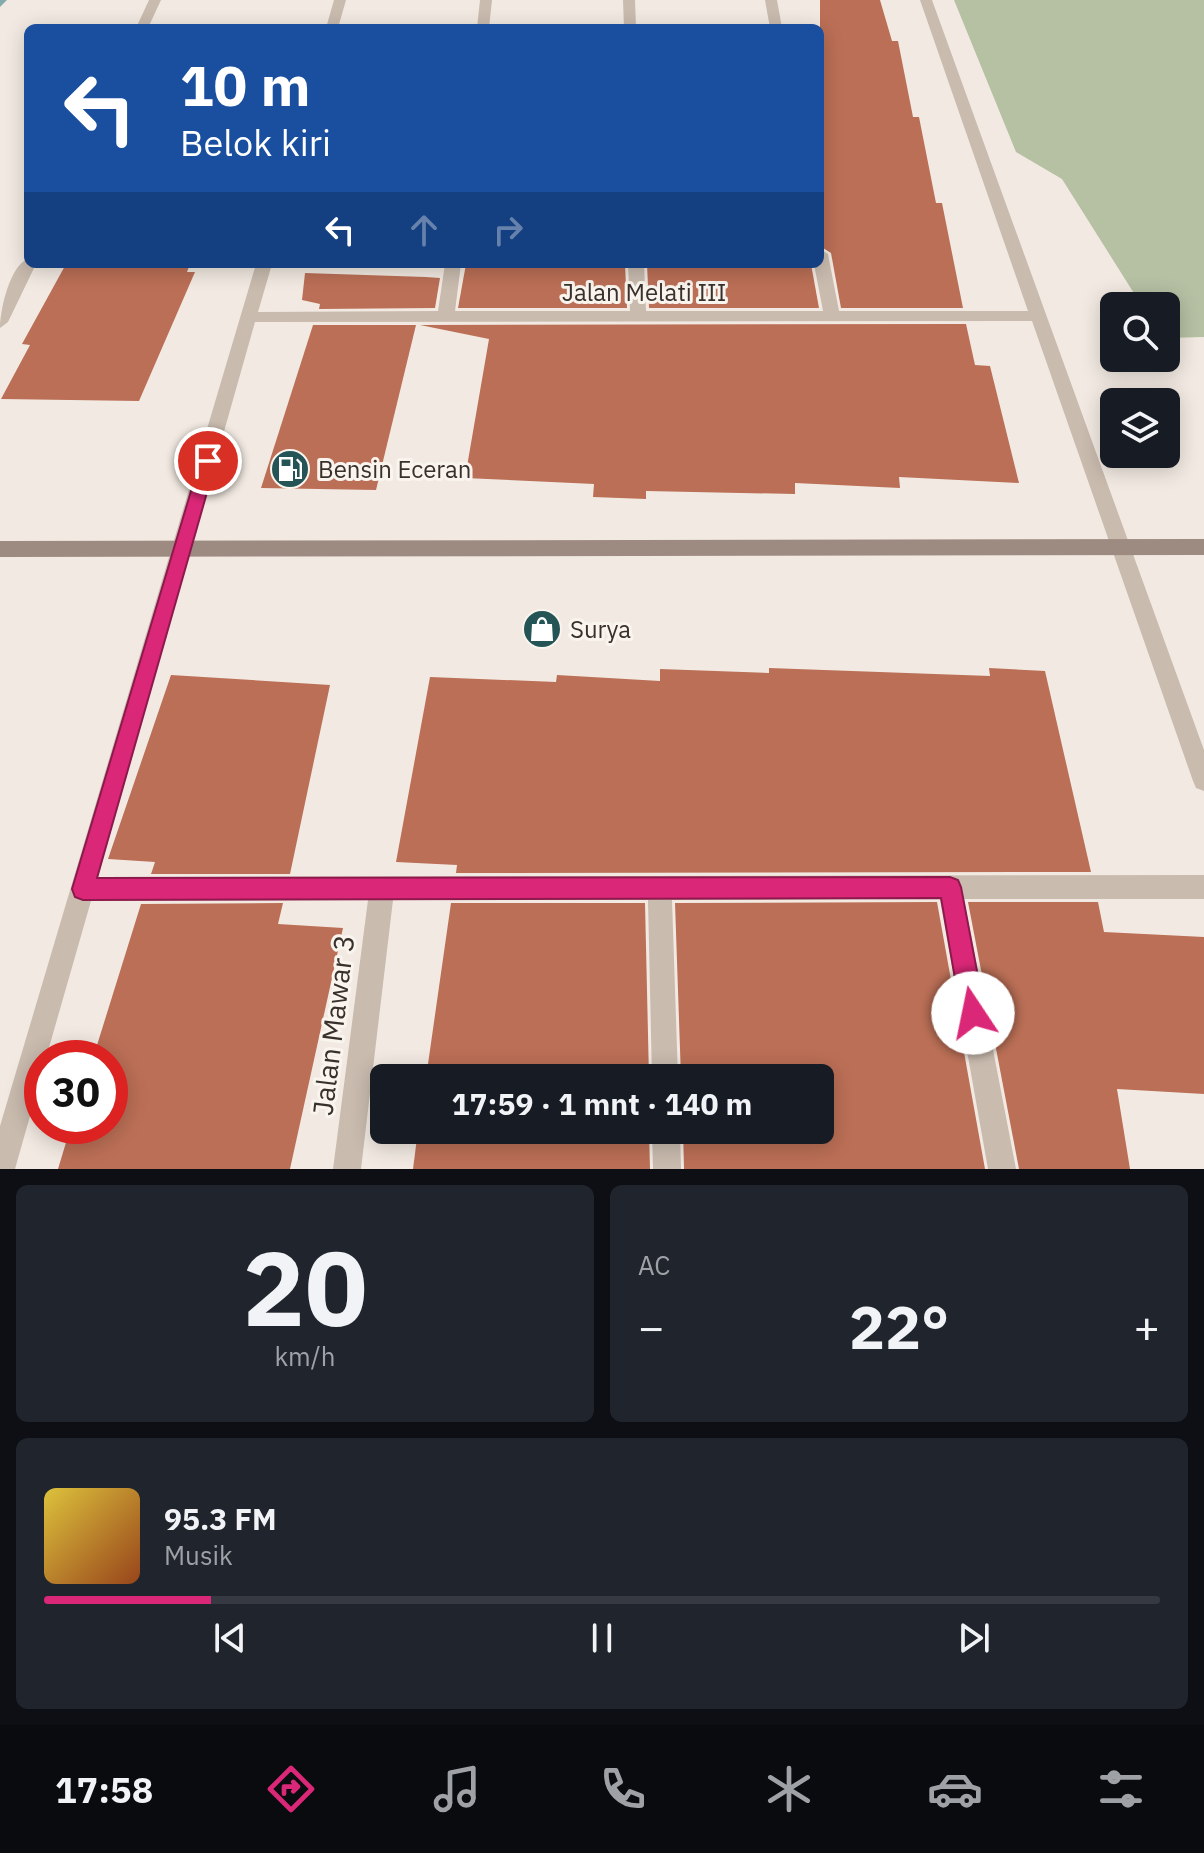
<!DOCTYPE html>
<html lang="id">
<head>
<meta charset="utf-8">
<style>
	body { margin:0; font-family:"IBM Plex Sans",sans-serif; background:#20242c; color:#f1f3f6; height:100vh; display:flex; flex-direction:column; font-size:30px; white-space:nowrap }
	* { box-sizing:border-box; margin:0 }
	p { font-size:26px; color:#9ea1a6 }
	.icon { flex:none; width:44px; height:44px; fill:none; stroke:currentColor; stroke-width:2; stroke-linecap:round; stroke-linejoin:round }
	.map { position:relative; height:1169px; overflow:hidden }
	.drawer { display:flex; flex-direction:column; gap:16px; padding:16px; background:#0d0f14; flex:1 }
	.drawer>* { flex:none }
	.guide { position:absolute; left:24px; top:24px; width:800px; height:244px; border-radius:12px; box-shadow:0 4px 20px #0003; background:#1a4fa0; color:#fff; overflow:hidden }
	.fabs { position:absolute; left:1100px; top:292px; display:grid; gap:16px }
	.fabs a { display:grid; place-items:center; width:80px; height:80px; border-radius:12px; background:#171b24; box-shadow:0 4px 20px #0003; font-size:40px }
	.speed { position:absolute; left:24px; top:1040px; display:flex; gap:16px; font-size:40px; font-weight:700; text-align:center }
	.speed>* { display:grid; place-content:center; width:104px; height:104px; border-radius:50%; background:#171b24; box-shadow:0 4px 20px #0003; line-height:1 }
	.speed .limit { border:12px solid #d22; background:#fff; color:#111 }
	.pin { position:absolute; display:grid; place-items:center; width:68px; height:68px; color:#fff; margin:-34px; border:4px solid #fff; border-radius:50%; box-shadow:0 2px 8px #0007 }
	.me { position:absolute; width:88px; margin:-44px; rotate:349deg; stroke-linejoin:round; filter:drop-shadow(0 0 6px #0008) }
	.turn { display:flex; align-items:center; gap:28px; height:168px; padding:0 24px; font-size:36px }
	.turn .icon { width:104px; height:104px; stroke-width:2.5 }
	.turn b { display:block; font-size:56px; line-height:68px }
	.lanes { display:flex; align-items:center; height:76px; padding:0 24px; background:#0003; justify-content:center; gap:40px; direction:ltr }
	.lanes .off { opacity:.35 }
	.big { font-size:60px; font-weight:800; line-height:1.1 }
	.drawer .tile { flex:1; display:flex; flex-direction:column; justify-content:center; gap:12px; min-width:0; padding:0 28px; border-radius:12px; background:#20242c }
	.drawer .dial { align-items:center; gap:0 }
	.dial b { font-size:104px; line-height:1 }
	.song { display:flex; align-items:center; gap:24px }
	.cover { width:96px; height:96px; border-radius:12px; background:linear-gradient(135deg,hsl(50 70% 55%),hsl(20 70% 35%)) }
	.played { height:8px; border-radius:4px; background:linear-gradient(90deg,#db2777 15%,#363941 15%) }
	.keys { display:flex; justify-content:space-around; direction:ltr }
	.heat { display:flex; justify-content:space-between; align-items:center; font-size:44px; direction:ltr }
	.drawer .tiles { flex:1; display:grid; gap:16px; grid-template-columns:1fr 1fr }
	.tile:last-child { grid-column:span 2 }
	.trip { position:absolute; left:370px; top:1064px; width:464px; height:80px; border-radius:12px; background:#171b24; box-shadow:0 4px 20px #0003; font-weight:800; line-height:80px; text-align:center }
	.tabs { display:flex; height:128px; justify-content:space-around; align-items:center; background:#090b0e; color:#9ea1a6 }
	.tabs .icon { width:56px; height:56px }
	.tabs .current { color:#db2777 }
	.tabs b { font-size:36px; color:#f1f3f6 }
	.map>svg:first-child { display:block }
	.green { fill:#b6c0a3 }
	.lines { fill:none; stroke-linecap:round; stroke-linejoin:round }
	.stream { fill:#83abac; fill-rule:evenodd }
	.building { fill:#bb6f56 }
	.street { fill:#c9bbae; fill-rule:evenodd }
	.secondary { fill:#9d8a80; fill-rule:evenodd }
	.route { fill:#db2777; stroke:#8e194d; stroke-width:2 }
	.labels { text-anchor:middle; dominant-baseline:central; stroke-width:6; stroke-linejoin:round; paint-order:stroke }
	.street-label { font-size:24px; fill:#39302c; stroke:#f9f4ee }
	.poi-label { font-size:24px; fill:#39302c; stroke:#f9f4ee; text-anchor:start }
	.near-street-label { font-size:28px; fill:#39302c; stroke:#f9f4ee }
</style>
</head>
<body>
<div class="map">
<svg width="1204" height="1169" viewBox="0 0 1204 1169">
	<rect width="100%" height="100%" fill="#f2eae2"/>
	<polygon class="green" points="954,0 1204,0 1204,337 1166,338 1166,306 1142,306 1062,179 1016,152"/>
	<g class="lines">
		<polygon class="stream" points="0,0 7,0 0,7"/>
	</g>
	<g class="building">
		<polygon points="820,0 880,0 892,41 898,41 913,117 919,117 936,203 942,203 963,308 841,308 831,253 820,246"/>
		<polygon points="66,264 190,264 187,272 195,272 139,401 1,399 30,345 22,344"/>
		<polygon points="466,264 625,264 627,308 458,308"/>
		<polygon points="647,264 811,264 819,308 649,308"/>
		<polygon points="305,273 426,277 440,278 435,308 319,309 320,304 302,300"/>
		<polygon points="966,324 975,365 990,366 1019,483 899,477 900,488 795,483 795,494 646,491 646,499 593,497 594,484 465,478 489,339 420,325"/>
		<polygon points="313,325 416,325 376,490 261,488"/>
		<polygon points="769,668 990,676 989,668 1045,671 1091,872 456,873 457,865 396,862 430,677 556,682 557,675 660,681 660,669 769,673"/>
		<polygon points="171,675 330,685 290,874 151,874 155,862 108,859"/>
		<polygon points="937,902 985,1169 684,1169 683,1130 820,1130 820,1078 681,1078 675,903"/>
		<polygon points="968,902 1098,902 1104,932 1204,937 1204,1094 1117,1089 1130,1169 1019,1169"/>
		<polygon points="283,903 278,924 343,928 290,1169 58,1169 71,1126 110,1126 110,1058 93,1058 141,904"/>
		<polygon points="451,903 645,903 649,1078 426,1078"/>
		<polygon points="418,1130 649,1130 650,1169 413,1169"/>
	</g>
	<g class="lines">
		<g class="street">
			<polygon points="149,0 161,0 148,28 136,28"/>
			<polygon points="334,0 346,0 338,28 326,28"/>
			<polygon points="480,0 492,0 489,28 477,28"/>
			<polygon points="623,0 635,0 636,28 624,28"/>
			<polygon points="765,0 777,0 782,28 770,28"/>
			<polygon points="920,0 932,0 1204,750 1204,791 1196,788 1193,781 1032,321 255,322 98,877 1204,875 1204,899 964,899 1016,1169 988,1169 940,899 672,900 678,1078 652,1078 648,900 393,900 361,1169 333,1169 368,900 91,901 46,1058 42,1058 42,1074 15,1169 0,1169 0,1126 256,264 272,264 258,312 438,311 445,264 461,264 455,311 630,311 628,264 644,264 646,311 823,311 814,264 820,264 820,249 828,254 839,311 1028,311"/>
			<path d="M28,259V264H36L8,322L0,328C0,310 10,265 28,259Z"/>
			<polygon points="652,1130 680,1130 681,1169 653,1169"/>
		</g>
		<polygon class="secondary" points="1204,539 1204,555 0,557 0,541"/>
	</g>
	<polygon class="route" points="208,455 216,461 97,878 950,877 958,880 961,887 985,1013 981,1021 973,1024 965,1021 961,1013 941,898 83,900 75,897 72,889 200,461"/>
	<defs>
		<symbol id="fuel-disc" viewBox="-11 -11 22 22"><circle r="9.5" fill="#255457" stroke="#f9f4ee"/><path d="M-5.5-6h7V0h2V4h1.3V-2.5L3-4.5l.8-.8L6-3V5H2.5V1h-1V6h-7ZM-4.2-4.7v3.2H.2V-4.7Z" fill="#fff"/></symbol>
		<symbol id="shop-disc" viewBox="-11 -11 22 22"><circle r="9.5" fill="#255457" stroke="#f9f4ee"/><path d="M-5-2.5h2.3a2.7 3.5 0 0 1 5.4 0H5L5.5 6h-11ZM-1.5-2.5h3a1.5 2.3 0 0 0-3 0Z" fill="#fff"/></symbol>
	</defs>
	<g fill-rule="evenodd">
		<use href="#fuel-disc" x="268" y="447" width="44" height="44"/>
		<use href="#shop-disc" x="520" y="607" width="44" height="44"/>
	</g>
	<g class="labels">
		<g class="street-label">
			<text x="644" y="292">Jalan Melati III</text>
		</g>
		<g class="poi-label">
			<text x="318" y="469">Bensin Eceran</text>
			<text x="570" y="629">Surya</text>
		</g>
		<g class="near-street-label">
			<text transform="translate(333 1025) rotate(-83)">Jalan Mawar 3</text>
		</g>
	</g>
</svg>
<div class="fabs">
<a><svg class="icon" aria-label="search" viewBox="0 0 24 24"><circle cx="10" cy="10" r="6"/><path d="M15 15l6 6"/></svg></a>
<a><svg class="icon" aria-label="layers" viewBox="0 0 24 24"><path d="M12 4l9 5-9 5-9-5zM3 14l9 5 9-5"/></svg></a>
</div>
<div class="speed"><div class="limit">30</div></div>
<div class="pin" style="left:208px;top:461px;background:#d93025"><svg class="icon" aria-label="arrive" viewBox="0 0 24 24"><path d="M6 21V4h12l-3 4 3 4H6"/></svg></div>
<svg class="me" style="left:973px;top:1013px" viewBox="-20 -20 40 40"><circle r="19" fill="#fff"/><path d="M0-13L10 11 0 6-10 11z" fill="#db2777"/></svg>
<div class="trip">17:59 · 1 mnt · 140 m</div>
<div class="guide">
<div class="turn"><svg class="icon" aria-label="left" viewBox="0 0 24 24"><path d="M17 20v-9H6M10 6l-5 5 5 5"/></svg><div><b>10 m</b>Belok kiri</div></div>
<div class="lanes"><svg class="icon" aria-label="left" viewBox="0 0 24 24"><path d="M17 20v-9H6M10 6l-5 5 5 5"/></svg><svg class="icon off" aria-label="ahead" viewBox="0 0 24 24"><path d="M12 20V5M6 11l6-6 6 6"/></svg><svg class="icon off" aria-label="right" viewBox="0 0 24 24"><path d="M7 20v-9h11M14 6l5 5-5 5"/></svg></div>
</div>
</div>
<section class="drawer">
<div class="tiles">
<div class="tile dial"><b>20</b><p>km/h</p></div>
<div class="tile"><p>AC</p>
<div class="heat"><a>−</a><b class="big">22°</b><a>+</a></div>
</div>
<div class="tile">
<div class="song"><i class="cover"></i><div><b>95.3 FM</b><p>Musik</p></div></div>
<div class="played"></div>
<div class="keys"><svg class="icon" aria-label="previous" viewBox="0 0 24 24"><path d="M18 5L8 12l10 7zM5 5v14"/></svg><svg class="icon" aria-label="pause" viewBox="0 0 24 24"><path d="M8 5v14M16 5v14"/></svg><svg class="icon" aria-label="next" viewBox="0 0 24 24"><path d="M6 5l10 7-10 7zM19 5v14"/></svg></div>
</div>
</div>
</section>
<nav class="tabs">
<b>17:58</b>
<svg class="icon current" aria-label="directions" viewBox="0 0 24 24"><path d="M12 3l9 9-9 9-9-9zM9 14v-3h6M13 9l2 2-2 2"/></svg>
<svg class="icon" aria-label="music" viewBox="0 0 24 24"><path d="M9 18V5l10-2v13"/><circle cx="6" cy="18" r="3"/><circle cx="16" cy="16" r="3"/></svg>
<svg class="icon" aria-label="phone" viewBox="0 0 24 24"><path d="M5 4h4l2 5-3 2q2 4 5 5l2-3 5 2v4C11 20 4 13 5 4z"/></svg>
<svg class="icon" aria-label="climate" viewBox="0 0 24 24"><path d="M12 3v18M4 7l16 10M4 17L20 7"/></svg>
<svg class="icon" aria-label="car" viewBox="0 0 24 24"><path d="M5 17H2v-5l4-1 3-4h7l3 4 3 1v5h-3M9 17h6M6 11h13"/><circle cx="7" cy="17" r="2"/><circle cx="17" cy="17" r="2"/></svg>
<svg class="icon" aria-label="filters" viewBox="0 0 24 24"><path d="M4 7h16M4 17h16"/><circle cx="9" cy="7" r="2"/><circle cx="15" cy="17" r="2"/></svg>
</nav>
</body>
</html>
